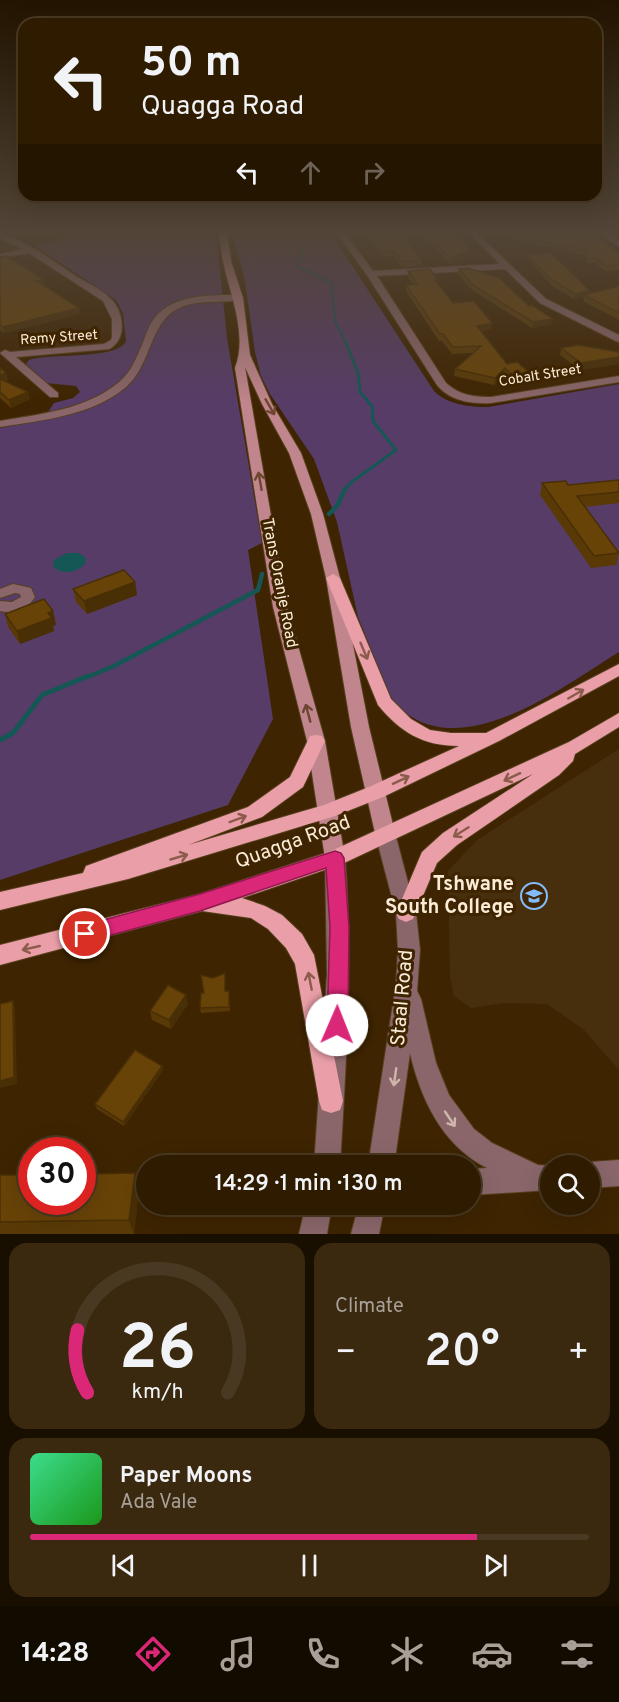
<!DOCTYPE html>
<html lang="en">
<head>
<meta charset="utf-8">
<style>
	body { margin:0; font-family:Overpass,sans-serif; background:#3a280f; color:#f1f3f6; height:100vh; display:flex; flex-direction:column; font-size:22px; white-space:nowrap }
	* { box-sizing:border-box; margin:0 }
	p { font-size:20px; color:#a7a199 }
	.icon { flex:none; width:33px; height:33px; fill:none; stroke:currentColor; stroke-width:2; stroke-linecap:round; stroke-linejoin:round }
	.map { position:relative; height:1234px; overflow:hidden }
	.details { display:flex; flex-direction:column; gap:9px; padding:9px; background:#190f00; flex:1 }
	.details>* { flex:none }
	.top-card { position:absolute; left:18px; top:18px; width:584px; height:183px; border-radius:18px; box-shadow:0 6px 24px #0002,0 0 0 2px #493922; background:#2e1b00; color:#f1f3f6; overflow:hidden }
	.buttons { position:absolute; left:540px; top:1155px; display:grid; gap:12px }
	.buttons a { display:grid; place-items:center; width:60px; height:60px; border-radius:50%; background:#2e1b00; box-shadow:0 6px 24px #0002,0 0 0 2px #493922; font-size:30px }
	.speed { position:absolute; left:18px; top:1137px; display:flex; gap:12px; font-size:30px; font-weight:700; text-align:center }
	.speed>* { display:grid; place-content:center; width:78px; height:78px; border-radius:50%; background:#2e1b00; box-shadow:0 6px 24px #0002,0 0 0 2px #493922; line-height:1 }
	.speed .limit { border:9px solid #d22; background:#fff; color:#111 }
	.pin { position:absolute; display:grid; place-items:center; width:51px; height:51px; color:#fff; margin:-26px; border:3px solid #fff; border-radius:50%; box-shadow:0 2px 6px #0007 }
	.me { position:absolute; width:66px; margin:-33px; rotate:1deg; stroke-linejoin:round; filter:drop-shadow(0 0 4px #0008) }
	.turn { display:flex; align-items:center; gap:21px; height:126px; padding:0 24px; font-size:27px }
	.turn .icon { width:78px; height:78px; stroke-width:2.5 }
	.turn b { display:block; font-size:42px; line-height:51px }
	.lanes { display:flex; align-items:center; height:57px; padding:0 24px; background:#0003; justify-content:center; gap:30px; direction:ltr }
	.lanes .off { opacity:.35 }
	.big { font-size:45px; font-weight:600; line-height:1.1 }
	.details .widget { flex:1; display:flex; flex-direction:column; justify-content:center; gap:9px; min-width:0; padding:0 21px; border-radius:18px; background:#3a280f }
	.details .dial { align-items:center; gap:0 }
	.dial svg { height:156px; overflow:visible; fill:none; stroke:#493922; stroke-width:7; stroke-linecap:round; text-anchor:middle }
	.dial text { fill:#f1f3f6; stroke:none }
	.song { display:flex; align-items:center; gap:18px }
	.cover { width:72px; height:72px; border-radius:9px; background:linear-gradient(135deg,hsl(150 70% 55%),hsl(120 70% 35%)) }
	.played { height:6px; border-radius:3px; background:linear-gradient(90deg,#db2777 80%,#493922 80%) }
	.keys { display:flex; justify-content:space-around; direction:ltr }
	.heat { display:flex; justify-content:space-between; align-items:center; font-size:33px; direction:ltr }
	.details .tiles { flex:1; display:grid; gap:9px; grid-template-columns:1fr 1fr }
	.widget:last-child { grid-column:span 2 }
	.trip { position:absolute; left:136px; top:1155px; width:345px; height:60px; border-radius:30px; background:#2e1b00; box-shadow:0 6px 24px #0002,0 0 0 2px #493922; font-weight:600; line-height:60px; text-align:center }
	.menu { display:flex; height:96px; justify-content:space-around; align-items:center; background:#120b00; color:#a7a199 }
	.menu .icon { width:42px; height:42px }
	.menu .on { color:#db2777 }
	.menu b { font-size:27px; color:#f1f3f6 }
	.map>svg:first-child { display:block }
	.built { fill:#472f0d }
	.green { fill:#573c68 }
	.water { fill:#155755 }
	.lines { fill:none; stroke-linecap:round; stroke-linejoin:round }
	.stream-far3 { stroke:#155755; stroke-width:2 }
	.stream-far2 { stroke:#155755; stroke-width:3 }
	.stream-far1 { stroke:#155755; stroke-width:4.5 }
	.stream { stroke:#155755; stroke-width:5 }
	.minor-casing { stroke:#58401e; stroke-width:2 }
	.secondary-casing { stroke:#58401e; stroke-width:2 }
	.primary-casing { stroke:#58401e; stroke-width:2 }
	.minor { fill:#8a666a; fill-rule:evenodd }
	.secondary { fill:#c1868d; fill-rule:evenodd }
	.primary { fill:#ea9fa8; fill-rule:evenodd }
	.wall { fill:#593a07 }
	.shaded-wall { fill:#492f06 }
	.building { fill:#684308; stroke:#492f06; stroke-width:1.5 }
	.oneway { stroke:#6c4631 }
	.oneway2 { stroke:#8b5b4c }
	.oneway3 { stroke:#ceb6ab }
	.route { fill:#db2777; stroke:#8e194d; stroke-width:1.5 }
	.labels { text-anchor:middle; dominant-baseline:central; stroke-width:6; stroke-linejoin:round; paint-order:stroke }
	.far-street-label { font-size:14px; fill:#fbebd7; stroke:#3e2400 }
	.street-label { font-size:16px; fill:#fbebd7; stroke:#3e2400 }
	.near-street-label { font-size:20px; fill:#fbebd7; stroke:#3e2400 }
	.near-poi-label { font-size:20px; font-weight:bold; fill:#fbebd7; stroke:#3e2400; text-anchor:end }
</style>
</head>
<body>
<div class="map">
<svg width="619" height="1234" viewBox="0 0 619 1234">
	<rect width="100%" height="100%" fill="#3e2400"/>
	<polygon class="built" points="619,749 619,1070 583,1029 547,1004 505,1003 471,1008 454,996 450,976 448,871 477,840"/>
	<g class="green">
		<path d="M60,232H216L227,338L262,543L248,550L273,719L228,805L0,880V428L43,420L54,403L73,398L80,392L76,386L46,383L26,364L29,360C49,353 118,360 126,341L123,313L116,300L35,246L70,237Z"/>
		<path d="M232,232H330L434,391C448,405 470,407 488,407L619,384V652C559,689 453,772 391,699L358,617L337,522L314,459L270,394L261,376L255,352L245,281Z"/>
	</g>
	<path class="water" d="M67,553H79L86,558L85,564C76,573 63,575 53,567L54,560Z"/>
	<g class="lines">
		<polyline class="stream-far3" points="300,232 303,253 297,266 331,283 335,321 347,345"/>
		<polyline class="stream-far2" points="344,490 353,481 396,450 373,421 372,406 360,392 358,373 346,343"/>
		<g class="stream-far1">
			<polyline points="329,514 337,506 345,489"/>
			<polyline points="85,678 114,666 258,590 262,574"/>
		</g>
		<polyline class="stream" points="0,740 13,733 42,695 88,676"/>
		<defs>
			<g id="minor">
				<path d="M336,232H344L373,271L500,264L468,232H476L546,299L619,335V342L616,341L540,303L505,269L377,276L446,383C459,395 473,397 491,397L619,376V382L491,403C471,404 450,401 437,385L367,275Z"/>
				<polygon points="599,232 608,232 619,241 619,247"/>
				<path d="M0,233C28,242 53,261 77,277C88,283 100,289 109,297C124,310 128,339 109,349L16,357L58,393V397H50L0,353L5,350L10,352L104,344L111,340L112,337V319L103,301L29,253L0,258V254L22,249L0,238Z"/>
				<path d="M239,295L242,296V300C224,303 205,300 187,305C148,316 154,363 126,387C92,416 42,420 0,427V421C40,414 85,410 118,383C130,374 136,359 142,345C146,335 149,324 156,316C176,294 212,295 239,295Z"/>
				<path d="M13,584L31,588L35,597C27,610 15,614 0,611V601L12,602L21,597L20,594L15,593L0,598V589Z"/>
				<path d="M385,825L392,828L395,833L416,913L420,950L417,991L421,999L436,1063L449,1095L474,1129L492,1143L538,1165L554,1166H550V1190L471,1195V1169L487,1168C442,1145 421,1100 410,1053L394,1166H368L396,984L398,950L396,913L375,833L378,828Z"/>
				<path d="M335,850L342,852L345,858C353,961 346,1063 340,1166H314L327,974L325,858L328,852Z"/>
				<polygon points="619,1160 619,1186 590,1188 590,1166 582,1166 590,1162"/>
				<polygon points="306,1204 332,1204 327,1234 299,1234"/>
				<polygon points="359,1204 385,1204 379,1234 351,1234"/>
			</g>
			<path id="secondary" d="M219,232H227L231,261L243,298L250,355L272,404L301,453L323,514L340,578L369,727L395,833L392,838L385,841L378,838L375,833L351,727L326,578L311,514L289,453L262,404L245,367L287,607L325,741L345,858L342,864L335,866L328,864L325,858L307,741L273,607L235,368C248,334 230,295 223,261C221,251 220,241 219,232Z"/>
			<g id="primary">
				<path d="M333,574L340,578L391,699L411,719L430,730L451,733H486L619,664V676L499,741L383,797L335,816L128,879L0,910V892L83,873L86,866L248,807L290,777L310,736L316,735L322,736L325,741L303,787L262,817L188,845L324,805L369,787L459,746C423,746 400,732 378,705L326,578Z"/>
				<polygon points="619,713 619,727 575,754 573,761 559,775 457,845 437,863 413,919 406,922 399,919 396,913 422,852 443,833 533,774 342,864 242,898 265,906 282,915 302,934 314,955 343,1101 340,1110 331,1113 322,1110 319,1101 295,964 286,948 268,929 251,918 202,911 0,965 0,945 200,894 329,852 569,742"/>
			</g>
		</defs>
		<use href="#minor" class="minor-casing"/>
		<use href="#secondary" class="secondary-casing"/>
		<use href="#primary" class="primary-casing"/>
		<use href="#minor" class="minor"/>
		<use href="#secondary" class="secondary"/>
		<use href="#primary" class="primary"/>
	</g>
	<g class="wall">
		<polygon points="366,232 399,232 422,260 422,266 401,267 395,256 382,257 379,254"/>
		<polygon points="421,232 454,232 470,256 449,264"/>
		<polygon points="507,233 619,253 619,270 605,271 595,263 586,263 587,256 506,237"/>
		<polygon points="528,255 590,294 619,286 619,320 583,301 584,297 574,299 551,285 528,259"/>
		<polygon points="0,257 44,280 45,286 80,314 4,333 0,330"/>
		<polygon points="459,269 553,319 552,324 532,328 472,290 458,274"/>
		<polygon points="408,271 437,278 437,282 453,303 491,329 481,331 507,364 530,373 529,380 513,383 504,375 494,385 454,376 455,369 473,353 452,354 442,341 439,341 406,291 406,285 413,284 408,277"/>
		<polygon points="561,348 619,352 619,364 580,370 560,355"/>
		<polygon points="0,368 6,373 8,381 5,381 28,392 30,399 11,408 0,398"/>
		<polygon points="619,480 619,503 585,507 619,553 616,565 591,568 540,495 542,483 568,485"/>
		<polygon points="135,582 137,595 87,614 76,602 73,589"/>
		<polygon points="53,611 56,625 53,626 54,631 20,644 8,627 5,614"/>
		<polygon points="225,973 225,991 229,991 230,1011 201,1013 200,1008 203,993 213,978"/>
		<polygon points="188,1004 171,1029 152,1020 150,1011"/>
		<polygon points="162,1066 163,1070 124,1126 97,1109 95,1104"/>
		<polygon points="0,1175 139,1189 134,1234 0,1234"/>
	</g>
	<g class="shaded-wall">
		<polygon points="470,250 470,256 449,264 450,258"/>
		<polygon points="44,280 45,286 37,281"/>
		<polygon points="590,291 589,296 584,295 584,297 574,299 575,294"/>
		<polygon points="79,308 80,314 4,333 3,327"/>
		<polygon points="553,319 552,324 532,328 533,322"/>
		<polygon points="492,323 491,329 476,332 477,326"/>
		<polygon points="619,357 619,364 580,370 581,363"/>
		<polygon points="505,368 504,375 494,385 495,378"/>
		<polygon points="6,373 8,381 0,383 0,375"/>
		<polygon points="530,373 529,380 513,383 514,376"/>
		<polygon points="28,392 30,399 11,408 9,400"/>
		<polygon points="135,582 137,595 87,614 84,601"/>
		<polygon points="53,611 56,625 53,626 54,631 20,644 17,631"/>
		<polygon points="186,995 188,1004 171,1029 169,1020"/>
		<polygon points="13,1001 15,1008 17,1084 0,1088 0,1081"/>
		<polygon points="162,1066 163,1070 124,1126 123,1122"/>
		<polygon points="135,1173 139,1189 134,1234 129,1220"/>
	</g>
	<g class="building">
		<polygon points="369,232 399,232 422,260 402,262 395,251 383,251 379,249"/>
		<polygon points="426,232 454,232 470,250 450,258"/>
		<polygon points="508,232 592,233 619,253 619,265 606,266 596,258 587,258 588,251 507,233"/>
		<polygon points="551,253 590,291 575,294 552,280 528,255"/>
		<polygon points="7,256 44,280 37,281 79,308 3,327 0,325 0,257"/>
		<polygon points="468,268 499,278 529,306 532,305 553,319 533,322 473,285 459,269"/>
		<polygon points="430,269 437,278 434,279 453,303 474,301 492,323 477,326 507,364 517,362 530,373 514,376 505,368 495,378 455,369 481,346 453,347 443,334 440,334 406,285 418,284 408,271"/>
		<polygon points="619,286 619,313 584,295"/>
		<polygon points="578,345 619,352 619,357 581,363 561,348"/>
		<polygon points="0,368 6,373 0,375"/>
		<polygon points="0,379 28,392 9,400 0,392"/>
		<polygon points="619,480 619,492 577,496 619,553 594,556 542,483 566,481 568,485"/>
		<polygon points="124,570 135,582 84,601 73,589"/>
		<polygon points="44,599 53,611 48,613 52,618 17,631 5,614"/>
		<polygon points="225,973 225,991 229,991 229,1007 200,1008 201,993 204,993 201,975 213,978"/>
		<polygon points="168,985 186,995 169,1020 150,1011"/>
		<polygon points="13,1001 14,1077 0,1081 0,1004"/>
		<polygon points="135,1050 162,1066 123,1122 95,1104"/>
		<polygon points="135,1173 129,1220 0,1222 0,1175 32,1175 32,1202 82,1202 82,1174"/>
	</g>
	<defs><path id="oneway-shaft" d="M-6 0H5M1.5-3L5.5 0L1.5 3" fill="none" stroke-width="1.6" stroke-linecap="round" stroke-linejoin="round" transform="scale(1.5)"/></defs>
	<g class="oneway">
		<use href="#oneway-shaft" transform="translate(270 407) rotate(60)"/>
		<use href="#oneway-shaft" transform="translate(260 481) rotate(-100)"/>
		<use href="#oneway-shaft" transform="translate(308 713) rotate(-105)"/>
	</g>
	<g class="oneway2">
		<use href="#oneway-shaft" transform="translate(364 651) rotate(67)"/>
		<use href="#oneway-shaft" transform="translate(576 694) rotate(-30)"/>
		<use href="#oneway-shaft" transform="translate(512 777) rotate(155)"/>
		<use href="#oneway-shaft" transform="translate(401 780) rotate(-25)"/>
		<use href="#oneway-shaft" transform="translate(238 819) rotate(-20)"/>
		<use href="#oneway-shaft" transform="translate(461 832) rotate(148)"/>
		<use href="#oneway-shaft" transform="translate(179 857) rotate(-16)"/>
		<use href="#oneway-shaft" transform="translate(31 948) rotate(167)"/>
		<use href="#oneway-shaft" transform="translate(310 981) rotate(-101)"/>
	</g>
	<g class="oneway3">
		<use href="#oneway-shaft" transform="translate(395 1077) rotate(98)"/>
		<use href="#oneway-shaft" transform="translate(450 1119) rotate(56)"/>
	</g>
	<linearGradient id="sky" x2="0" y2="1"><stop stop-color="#221400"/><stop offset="0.57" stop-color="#524537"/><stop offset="1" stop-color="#524537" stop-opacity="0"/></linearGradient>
	<rect width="619" height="405" fill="url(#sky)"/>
	<polygon class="route" points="335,851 341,853 344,858 349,927 348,1025 345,1032 337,1035 330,1032 327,1025 330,927 326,868 200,911 85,942 79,940 76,934 79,928 85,925 200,894"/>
	<defs>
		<symbol id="university-ring" viewBox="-11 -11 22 22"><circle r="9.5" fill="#3e2400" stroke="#83bcfb" stroke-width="1.5"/><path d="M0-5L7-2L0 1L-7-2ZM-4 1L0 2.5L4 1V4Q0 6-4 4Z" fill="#83bcfb"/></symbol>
	</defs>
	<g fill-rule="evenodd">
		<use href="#university-ring" x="519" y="881" width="30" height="30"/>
	</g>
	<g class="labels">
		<g class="far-street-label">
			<text transform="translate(59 338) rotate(-4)">Remy Street</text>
			<text transform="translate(540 376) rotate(-9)">Cobalt Street</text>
		</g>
		<g class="street-label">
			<text transform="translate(279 583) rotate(79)">Trans Oranje Road</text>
		</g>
		<g class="near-street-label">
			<text transform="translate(293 843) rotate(-20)">Quagga Road</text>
			<text transform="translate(403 998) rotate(-85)">Staal Road</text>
		</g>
		<g class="near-poi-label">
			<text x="514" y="885">Tshwane<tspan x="514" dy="23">South College</tspan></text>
		</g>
	</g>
</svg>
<div class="buttons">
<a><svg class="icon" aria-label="search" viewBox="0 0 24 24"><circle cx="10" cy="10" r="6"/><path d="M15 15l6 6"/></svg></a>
</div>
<div class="speed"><div class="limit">30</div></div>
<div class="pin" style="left:85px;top:934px;background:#d93025"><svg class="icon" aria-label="arrive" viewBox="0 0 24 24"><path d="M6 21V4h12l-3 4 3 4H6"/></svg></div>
<svg class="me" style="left:337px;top:1025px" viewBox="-20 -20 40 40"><circle r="19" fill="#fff"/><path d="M0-13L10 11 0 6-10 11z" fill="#db2777"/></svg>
<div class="trip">14:29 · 1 min · 130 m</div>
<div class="top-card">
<div class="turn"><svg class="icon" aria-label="left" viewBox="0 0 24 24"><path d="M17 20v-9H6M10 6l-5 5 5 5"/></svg><div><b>50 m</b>Quagga Road</div></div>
<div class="lanes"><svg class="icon" aria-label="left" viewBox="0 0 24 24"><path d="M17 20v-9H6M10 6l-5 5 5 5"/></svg><svg class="icon off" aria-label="ahead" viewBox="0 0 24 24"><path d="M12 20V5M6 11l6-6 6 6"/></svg><svg class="icon off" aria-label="right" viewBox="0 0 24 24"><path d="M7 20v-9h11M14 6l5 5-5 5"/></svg></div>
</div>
</div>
<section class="details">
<div class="tiles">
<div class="widget dial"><svg viewBox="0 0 100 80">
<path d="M14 69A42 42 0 1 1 86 69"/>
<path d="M14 69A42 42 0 0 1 9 37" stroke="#db2777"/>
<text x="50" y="56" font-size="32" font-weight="700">26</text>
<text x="50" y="72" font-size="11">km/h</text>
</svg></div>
<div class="widget"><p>Climate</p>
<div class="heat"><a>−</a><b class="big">20°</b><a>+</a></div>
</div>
<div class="widget">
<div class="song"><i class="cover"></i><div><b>Paper Moons</b><p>Ada Vale</p></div></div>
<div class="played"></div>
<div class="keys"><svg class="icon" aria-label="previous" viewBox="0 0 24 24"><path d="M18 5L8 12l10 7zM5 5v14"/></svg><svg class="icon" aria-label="pause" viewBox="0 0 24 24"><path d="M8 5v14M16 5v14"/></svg><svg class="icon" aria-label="next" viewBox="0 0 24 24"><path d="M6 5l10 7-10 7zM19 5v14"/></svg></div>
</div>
</div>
</section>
<nav class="menu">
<b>14:28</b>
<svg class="icon on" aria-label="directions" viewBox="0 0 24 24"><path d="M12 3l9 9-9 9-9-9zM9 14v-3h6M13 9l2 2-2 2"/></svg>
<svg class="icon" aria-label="music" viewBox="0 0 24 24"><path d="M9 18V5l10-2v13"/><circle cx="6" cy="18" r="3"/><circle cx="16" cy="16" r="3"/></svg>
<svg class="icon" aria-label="phone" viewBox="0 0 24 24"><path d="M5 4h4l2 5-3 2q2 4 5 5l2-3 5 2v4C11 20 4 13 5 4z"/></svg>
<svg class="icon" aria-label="climate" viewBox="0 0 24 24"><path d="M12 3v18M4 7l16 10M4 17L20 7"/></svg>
<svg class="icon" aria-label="car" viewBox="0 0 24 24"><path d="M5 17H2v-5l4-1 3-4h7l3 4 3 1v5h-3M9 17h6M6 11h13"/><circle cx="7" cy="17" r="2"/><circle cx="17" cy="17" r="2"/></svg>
<svg class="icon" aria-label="filters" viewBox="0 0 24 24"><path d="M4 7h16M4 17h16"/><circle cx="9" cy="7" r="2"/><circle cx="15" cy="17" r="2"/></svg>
</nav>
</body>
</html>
